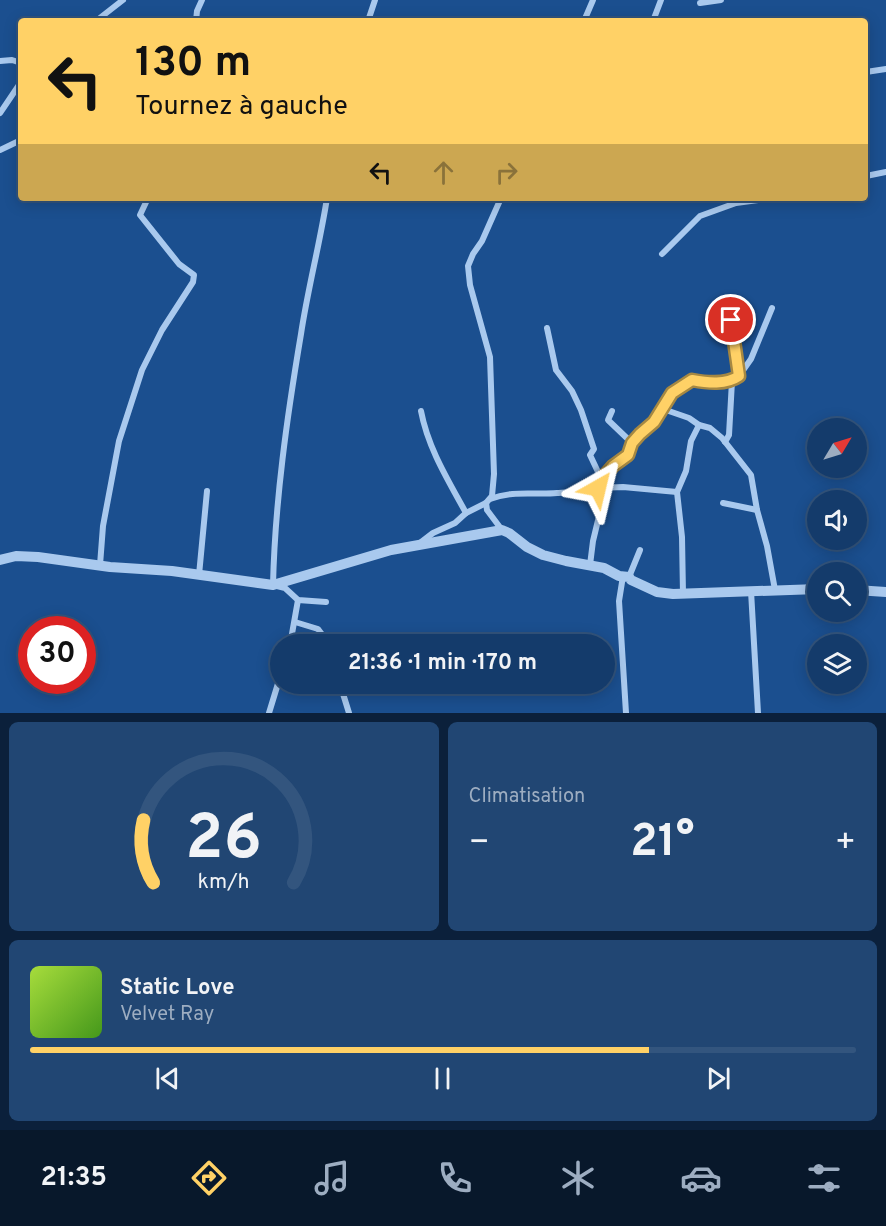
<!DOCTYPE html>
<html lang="fr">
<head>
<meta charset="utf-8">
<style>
	body { margin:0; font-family:Overpass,sans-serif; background:#214673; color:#f1f3f6; height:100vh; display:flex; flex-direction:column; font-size:22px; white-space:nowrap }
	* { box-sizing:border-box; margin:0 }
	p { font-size:20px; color:#9dadc1 }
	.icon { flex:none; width:33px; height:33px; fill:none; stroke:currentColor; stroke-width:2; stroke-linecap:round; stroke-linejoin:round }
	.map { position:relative; height:713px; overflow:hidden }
	.details { display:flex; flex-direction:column; gap:9px; padding:9px; background:#0b203b; flex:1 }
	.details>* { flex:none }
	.banner { position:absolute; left:18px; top:18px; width:850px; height:183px; border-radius:6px; box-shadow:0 3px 15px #0003,0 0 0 2px #33557e; background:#ffd166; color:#111; overflow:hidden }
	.needle { width:39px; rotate:52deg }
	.controls { position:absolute; left:807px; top:418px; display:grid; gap:12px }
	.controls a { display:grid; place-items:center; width:60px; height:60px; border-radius:50%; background:#143b6b; box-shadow:0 3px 15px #0003,0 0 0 2px #33557e; font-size:30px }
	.speed { position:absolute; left:18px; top:616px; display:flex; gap:12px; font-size:30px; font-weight:700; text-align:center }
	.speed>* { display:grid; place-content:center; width:78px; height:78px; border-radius:50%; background:#143b6b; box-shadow:0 3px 15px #0003,0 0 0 2px #33557e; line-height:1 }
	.speed .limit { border:9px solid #d22; background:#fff; color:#111 }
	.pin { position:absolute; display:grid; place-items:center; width:51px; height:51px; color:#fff; margin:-26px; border:3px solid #fff; border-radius:50%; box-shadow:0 2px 6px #0007 }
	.me { position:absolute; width:66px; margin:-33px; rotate:37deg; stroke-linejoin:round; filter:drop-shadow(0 0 4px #0008) }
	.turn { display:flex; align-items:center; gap:21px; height:126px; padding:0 18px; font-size:27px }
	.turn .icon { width:78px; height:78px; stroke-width:2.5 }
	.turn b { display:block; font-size:42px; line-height:51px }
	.lanes { display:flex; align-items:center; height:57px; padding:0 18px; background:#0003; justify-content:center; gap:30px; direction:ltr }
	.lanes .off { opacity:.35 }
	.big { font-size:45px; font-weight:700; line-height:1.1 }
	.details .card { flex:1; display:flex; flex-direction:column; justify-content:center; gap:9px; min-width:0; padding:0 21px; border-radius:9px; background:#214673 }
	.details .dial { align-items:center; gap:0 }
	.dial svg { height:156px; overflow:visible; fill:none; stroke:#33557e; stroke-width:7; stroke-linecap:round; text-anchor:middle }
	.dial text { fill:#f1f3f6; stroke:none }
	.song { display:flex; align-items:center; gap:18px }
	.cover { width:72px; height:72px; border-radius:9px; background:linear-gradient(135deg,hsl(80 70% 55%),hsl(100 70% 35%)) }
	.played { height:6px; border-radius:3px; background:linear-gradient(90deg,#ffd166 75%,#33557e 75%) }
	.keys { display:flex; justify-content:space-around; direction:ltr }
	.heat { display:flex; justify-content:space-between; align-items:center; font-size:33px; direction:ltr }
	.details .tiles { flex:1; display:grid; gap:9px; grid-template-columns:1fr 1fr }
	.card:last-child { grid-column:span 2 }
	.trip { position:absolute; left:270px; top:634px; width:345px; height:60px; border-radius:30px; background:#143b6b; box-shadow:0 3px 15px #0003,0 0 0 2px #33557e; font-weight:700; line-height:60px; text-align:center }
	.tab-bar { display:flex; height:96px; justify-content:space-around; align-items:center; background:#08182b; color:#9dadc1 }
	.tab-bar .icon { width:42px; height:42px }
	.tab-bar .current { color:#ffd166 }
	.tab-bar b { font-size:27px; color:#f1f3f6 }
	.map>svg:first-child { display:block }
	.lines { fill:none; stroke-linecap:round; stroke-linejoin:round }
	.minor { stroke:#a9c9ee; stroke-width:6 }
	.tertiary { stroke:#a9c9ee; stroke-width:10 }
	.route-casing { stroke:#a68842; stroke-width:15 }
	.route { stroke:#ffd166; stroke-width:10 }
</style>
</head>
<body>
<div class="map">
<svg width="886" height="713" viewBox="0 0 886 713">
	<rect width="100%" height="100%" fill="#1b4f8f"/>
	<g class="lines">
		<g class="minor">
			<polyline points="700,3 721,0"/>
			<polyline points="96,21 123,0"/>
			<polyline points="196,21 197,11 202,0"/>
			<polyline points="368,21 375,0"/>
			<polyline points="584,21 593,0"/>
			<polyline points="653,21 661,0"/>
			<polyline points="0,61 12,60 21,63"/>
			<polyline points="866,72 886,69"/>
			<polyline points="0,113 21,82"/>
			<polyline points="0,150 21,140"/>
			<polyline points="866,176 886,172"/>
			<polyline points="662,254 700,216 736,203 774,198"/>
			<polyline points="547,328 556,370 572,391 581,410 594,449 590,455 599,474 600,494 600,512 593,541 590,565"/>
			<polyline points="739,376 751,359 772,308"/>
			<polyline points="663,409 689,418 699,425 710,428 722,438 751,475 757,510 767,546 775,590"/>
			<path d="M421,411C428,448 448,480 466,513"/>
			<polyline points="612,411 608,420 632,443"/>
			<polyline points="725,442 729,435 732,381 739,376 730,306"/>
			<polyline points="600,481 613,466 628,455 632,443 654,421 672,393 692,380 710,383 732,381"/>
			<polyline points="599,488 623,487 677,492"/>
			<path d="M490,499C513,490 534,495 557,493C572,492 585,491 600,494"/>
			<polyline points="486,503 487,510 502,530"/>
			<polyline points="723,503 757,510"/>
			<polyline points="420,543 433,533 455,523 466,513 486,503 492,496 494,474 490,357 470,285 468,266 473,254 482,241 501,198"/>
			<polyline points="100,565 103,526 119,441 142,370 162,330 193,282 194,275 179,264 140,215 148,198"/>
			<polyline points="199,575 207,491"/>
			<polyline points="623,576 619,601 626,713"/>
			<polyline points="629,577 640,550"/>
			<polyline points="751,591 758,713"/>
			<polyline points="683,594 682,537 677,492 686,471 691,441 699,425"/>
			<path d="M326,602L298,600L285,588L273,585C275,501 287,417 301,334C308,288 320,243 327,198"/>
			<polyline points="295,622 318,629 330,645"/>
			<polyline points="290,645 298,600"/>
			<polyline points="340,684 349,713"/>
			<polyline points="269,713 280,677"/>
		</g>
		<g class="tertiary">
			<polyline points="0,560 16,556 38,557 110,567 172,571 273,585 391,550 502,530 509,533 527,547 543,555 566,561 604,568 619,576 629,577 631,580 657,592 673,594 818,589"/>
			<polyline points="856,590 886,592"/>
		</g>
	</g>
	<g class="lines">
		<defs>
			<path id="route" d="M598,488L600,481L613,466L628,455L632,443L640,434L654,422L672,393L692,380C708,383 726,385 739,376L731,320"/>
		</defs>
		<use href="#route" class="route-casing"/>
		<use href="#route" class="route"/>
	</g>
</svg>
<div class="controls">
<a><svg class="needle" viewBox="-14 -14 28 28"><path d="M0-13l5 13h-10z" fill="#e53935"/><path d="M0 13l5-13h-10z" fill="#9dadc1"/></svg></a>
<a><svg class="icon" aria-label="sound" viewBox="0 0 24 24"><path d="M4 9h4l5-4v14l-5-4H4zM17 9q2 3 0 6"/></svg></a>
<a><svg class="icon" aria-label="search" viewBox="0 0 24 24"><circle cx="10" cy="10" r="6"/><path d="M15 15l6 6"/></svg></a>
<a><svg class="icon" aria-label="layers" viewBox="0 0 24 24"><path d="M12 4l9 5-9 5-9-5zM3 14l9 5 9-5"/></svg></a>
</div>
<div class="speed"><div class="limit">30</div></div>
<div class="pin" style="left:731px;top:320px;background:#d93025"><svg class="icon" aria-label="arrive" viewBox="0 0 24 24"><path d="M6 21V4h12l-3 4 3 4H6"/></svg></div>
<svg class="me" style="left:598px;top:488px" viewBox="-20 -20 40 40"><path d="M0-17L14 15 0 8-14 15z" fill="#ffd166" stroke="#fff" stroke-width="4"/></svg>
<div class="trip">21:36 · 1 min · 170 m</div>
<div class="banner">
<div class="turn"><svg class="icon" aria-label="left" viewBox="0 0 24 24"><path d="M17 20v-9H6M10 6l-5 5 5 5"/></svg><div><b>130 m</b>Tournez à gauche</div></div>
<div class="lanes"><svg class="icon" aria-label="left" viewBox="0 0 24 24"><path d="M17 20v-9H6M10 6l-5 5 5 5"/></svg><svg class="icon off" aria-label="ahead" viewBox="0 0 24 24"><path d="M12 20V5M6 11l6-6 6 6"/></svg><svg class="icon off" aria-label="right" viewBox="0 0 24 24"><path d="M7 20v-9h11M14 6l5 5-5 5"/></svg></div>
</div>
</div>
<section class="details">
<div class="tiles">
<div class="card dial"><svg viewBox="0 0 100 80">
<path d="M14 69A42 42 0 1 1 86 69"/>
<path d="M14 69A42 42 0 0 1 9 37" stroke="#ffd166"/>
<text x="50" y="56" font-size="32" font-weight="700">26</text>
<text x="50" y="72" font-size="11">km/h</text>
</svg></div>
<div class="card"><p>Climatisation</p>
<div class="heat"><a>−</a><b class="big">21°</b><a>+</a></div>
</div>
<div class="card">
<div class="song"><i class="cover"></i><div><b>Static Love</b><p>Velvet Ray</p></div></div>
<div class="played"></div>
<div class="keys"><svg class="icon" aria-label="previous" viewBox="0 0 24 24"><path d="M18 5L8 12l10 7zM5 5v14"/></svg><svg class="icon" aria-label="pause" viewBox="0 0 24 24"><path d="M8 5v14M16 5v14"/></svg><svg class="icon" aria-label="next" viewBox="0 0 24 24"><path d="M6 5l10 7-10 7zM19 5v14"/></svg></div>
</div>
</div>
</section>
<nav class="tab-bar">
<b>21:35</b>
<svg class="icon current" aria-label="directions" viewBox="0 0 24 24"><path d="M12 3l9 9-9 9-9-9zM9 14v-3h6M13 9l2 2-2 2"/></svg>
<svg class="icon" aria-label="music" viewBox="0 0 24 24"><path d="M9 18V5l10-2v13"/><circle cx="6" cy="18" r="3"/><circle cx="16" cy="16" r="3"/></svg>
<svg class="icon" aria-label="phone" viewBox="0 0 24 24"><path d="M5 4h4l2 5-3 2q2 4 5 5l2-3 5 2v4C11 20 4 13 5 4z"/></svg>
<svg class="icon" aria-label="climate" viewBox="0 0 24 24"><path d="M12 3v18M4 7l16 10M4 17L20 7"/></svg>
<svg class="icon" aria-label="car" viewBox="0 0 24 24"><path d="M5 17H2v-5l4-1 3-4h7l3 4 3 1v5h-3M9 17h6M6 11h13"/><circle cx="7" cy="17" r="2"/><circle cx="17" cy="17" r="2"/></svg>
<svg class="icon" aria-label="filters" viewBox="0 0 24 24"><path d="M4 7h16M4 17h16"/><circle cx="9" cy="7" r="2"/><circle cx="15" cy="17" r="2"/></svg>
</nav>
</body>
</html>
